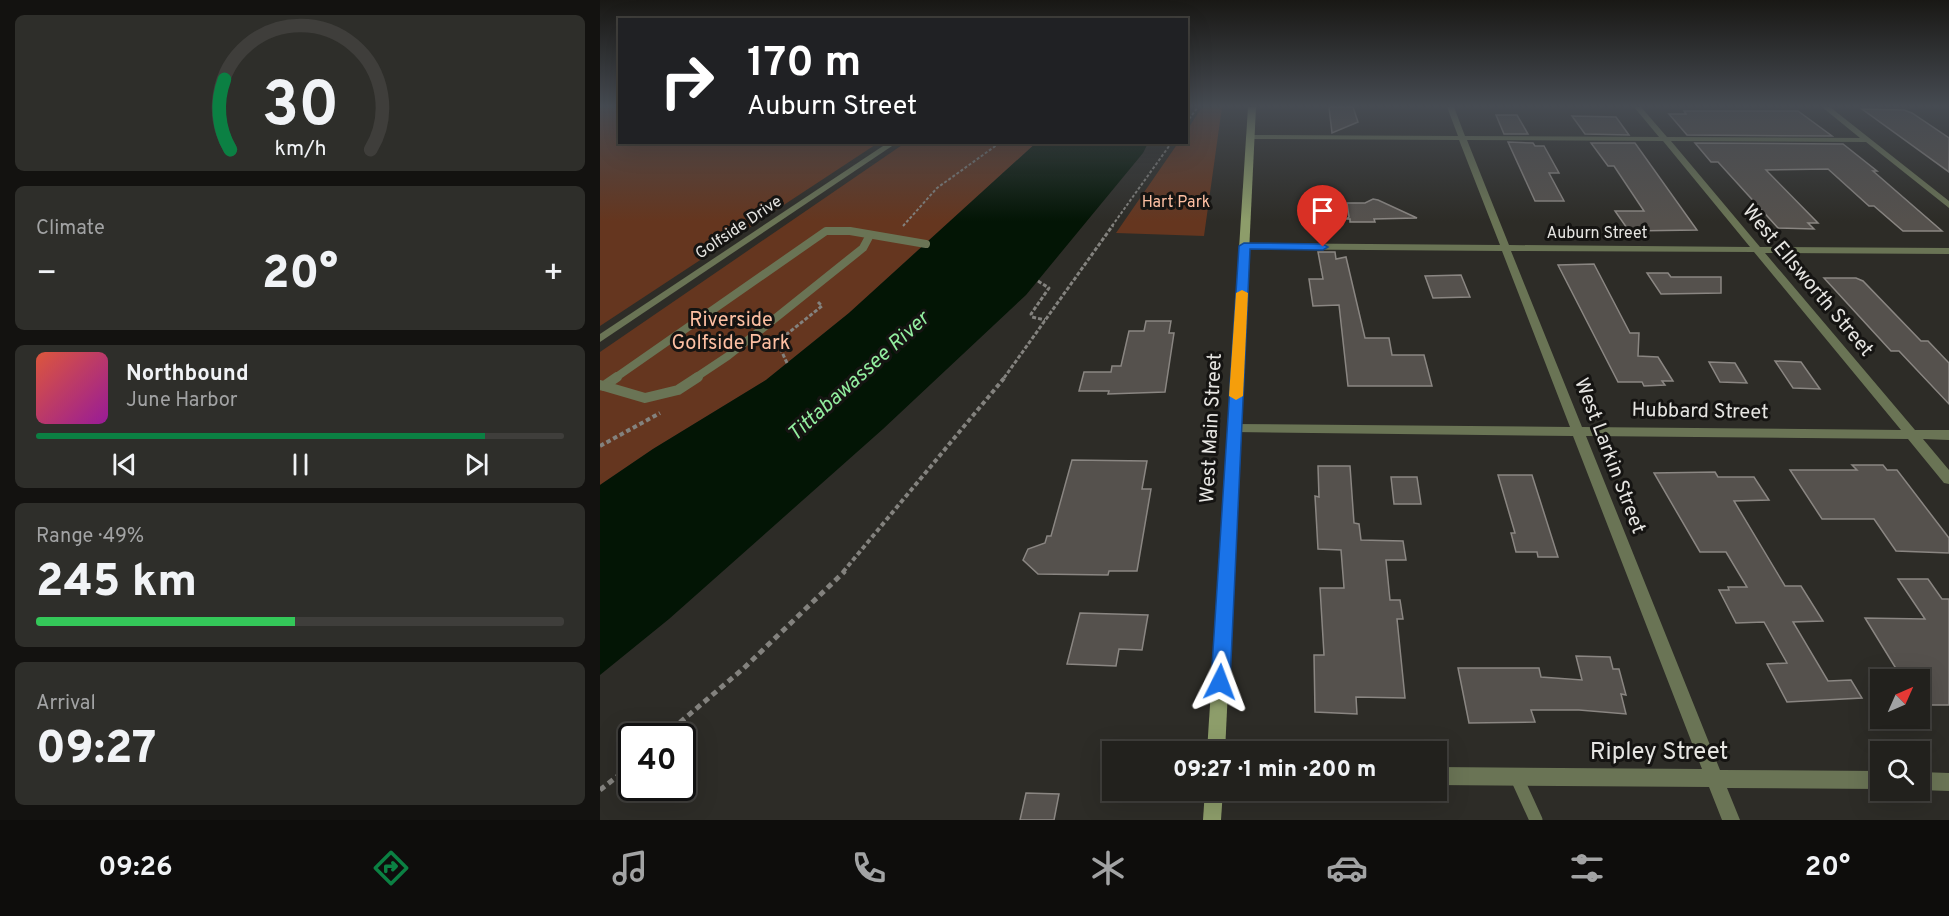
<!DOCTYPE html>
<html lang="en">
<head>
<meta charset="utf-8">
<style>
	body { margin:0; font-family:Overpass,sans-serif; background:#2e2e2a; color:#f1f3f6; height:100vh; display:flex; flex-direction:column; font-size:22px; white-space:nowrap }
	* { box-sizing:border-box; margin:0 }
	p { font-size:20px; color:#a2a3a4 }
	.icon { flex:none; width:33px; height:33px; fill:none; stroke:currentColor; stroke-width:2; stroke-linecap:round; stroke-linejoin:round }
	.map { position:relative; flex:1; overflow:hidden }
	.panel { display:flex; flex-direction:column; gap:15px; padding:15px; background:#131210; width:600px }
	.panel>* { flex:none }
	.hud { position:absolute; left:18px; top:18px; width:570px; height:126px; border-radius:0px; box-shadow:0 6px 24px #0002,0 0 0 2px #3f3e3b; background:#202124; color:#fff; overflow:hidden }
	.needle { width:39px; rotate:45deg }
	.fabs { position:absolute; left:1270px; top:669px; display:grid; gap:12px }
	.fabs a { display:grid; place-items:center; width:60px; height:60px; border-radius:0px; background:#22211d; box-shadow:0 6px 24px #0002,0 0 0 2px #3f3e3b; font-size:30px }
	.speed { position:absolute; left:18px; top:723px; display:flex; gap:12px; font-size:30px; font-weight:700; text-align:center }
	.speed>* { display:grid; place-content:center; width:78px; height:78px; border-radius:50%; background:#22211d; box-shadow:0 6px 24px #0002,0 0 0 2px #3f3e3b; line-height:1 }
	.speed .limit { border:3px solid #111; border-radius:9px; background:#fff; color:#111 }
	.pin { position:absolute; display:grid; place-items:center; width:51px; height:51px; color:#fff; margin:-62px -26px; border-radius:50% 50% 50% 0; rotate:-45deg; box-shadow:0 0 6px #0007 }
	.pin .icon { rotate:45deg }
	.me { position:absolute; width:66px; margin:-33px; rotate:3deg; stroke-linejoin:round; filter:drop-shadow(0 0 4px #0008) }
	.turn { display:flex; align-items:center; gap:21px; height:126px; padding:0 30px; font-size:27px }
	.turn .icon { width:78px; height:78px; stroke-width:2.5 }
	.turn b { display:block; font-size:42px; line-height:51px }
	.big { font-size:45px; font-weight:800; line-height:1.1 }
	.panel .tile { flex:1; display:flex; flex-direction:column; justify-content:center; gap:9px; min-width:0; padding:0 21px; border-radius:9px; background:#2e2e2a }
	.panel .dial { align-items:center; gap:0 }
	.dial svg { height:156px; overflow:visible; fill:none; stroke:#3f3e3b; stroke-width:7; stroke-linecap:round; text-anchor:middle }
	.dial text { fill:#f1f3f6; stroke:none }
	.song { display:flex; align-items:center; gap:18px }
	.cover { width:72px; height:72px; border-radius:9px; background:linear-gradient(135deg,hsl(10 70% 55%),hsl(300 70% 35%)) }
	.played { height:6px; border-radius:3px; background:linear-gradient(90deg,#0b8043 85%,#3f3e3b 85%) }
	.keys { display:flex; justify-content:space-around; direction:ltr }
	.heat { display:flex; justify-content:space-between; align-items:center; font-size:33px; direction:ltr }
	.charge { height:9px; border-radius:4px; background:linear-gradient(90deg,#34c759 49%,#3f3e3b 0) }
	.trip { position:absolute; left:502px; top:741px; width:345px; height:60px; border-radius:0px; background:#22211d; box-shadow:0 6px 24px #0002,0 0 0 2px #3f3e3b; font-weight:800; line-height:60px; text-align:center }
	.tab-bar { display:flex; height:96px; justify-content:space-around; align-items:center; background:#0e0d0c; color:#a2a3a4 }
	.tab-bar .icon { width:42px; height:42px }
	.tab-bar .current { color:#0b8043 }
	.tab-bar b { font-size:27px; color:#f1f3f6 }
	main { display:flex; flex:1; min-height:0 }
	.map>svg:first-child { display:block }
	.green { fill:#65361f }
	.water { fill:#031505 }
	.building { fill:#55514d; stroke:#8a8682; stroke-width:1.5 }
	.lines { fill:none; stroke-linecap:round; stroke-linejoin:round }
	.path-far3 { stroke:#83827e; stroke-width:2; stroke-dasharray:3 2; stroke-linecap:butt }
	.path-far2 { stroke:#83827e; stroke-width:3; stroke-dasharray:4 2; stroke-linecap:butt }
	.path-far1 { stroke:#83827e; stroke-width:4; stroke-dasharray:4.5 3; stroke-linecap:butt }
	.path { stroke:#83827e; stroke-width:5; stroke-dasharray:6 4.5; stroke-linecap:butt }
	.lane-far2 { stroke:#6a7455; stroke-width:8 }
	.lane-far1 { stroke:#6a7455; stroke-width:10 }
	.lane { stroke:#6a7455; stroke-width:13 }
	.street { fill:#6a7455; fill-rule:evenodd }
	.secondary { fill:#8d9d6a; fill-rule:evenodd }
	.route { fill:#1a73e8; stroke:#114b97; stroke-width:1.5 }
	.slow { fill:#f59e0b }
	.labels { text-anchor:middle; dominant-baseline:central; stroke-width:6; stroke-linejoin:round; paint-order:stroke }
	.far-park-label { font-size:16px; fill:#fdbfa2; stroke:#151412 }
	.far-street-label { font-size:16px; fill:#e6e5e2; stroke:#151412 }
	.street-label { font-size:20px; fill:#e6e5e2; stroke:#151412 }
	.park-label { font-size:20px; fill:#fdbfa2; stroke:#151412 }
	.water-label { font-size:21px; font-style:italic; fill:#92ed9f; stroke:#151412 }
	.near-street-label { font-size:24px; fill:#e6e5e2; stroke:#151412 }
</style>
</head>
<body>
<main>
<section class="panel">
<div class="tile dial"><svg viewBox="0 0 100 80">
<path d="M14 69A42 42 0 1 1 86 69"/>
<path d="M14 69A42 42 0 0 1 11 33" stroke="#0b8043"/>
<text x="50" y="56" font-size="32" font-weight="700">30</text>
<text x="50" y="72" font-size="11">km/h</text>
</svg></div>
<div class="tile"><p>Climate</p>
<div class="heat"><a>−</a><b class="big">20°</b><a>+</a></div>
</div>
<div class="tile">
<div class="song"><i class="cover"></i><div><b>Northbound</b><p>June Harbor</p></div></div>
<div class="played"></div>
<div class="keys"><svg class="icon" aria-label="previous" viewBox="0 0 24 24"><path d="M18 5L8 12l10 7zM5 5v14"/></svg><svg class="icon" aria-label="pause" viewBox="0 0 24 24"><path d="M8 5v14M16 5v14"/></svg><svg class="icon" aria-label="next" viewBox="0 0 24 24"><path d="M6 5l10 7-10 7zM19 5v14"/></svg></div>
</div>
<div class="tile"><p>Range · 49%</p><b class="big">245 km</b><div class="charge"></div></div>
<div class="tile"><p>Arrival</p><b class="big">09:27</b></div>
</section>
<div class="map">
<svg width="1349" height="820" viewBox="0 0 1349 820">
	<rect width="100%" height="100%" fill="#2d2c27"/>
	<g class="green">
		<polygon points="0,107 19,107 20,142 278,143 0,326"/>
		<polygon points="602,107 622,107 604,236 516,233 578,143 586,142 587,130"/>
		<polygon points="305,143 436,143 249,313 166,380 53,449 0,485 0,352"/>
	</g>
	<polygon class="water" points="436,143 548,143 543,153 426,295 283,429 69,619 0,675 0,485 53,449 166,380 249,313"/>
	<g class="building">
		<polygon points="729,107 753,107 758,122 732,133"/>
		<polygon points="1262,109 1304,110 1312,113 1349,138 1349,172"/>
		<polygon points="1084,111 1198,111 1232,136 1087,135 1069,114 1086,114"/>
		<polygon points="896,115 917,115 928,134 904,134"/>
		<polygon points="972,116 1016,117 1029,135 985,134"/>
		<polygon points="908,142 933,143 935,146 944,146 959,173 949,173 964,201 935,201"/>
		<polygon points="991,143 1035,143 1097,230 1029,231 1015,211 1044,211 1014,166 1008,166"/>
		<polygon points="1095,143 1243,144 1277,171 1273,171 1342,231 1303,231 1274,206 1269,206 1228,169 1166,170 1218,223 1208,223 1214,229 1178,228 1118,162 1111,162"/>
		<polygon points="773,199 778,200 817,218 774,219 775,222 750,222 750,219 746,219 749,217 747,203 765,203"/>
		<polygon points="718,252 735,252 736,259 746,257 765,338 789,338 792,355 824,355 832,386 748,386 739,305 713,306 709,279 723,279"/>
		<polygon points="994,264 1030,333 1039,333 1038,356 1058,357 1073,381 1062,381 1065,385 1044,386 1042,382 1018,382 958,265"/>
		<polygon points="1047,273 1068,273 1071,277 1121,277 1121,293 1061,294"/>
		<polygon points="861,275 870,297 833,298 825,276"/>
		<polygon points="1224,278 1256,278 1263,281 1321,341 1328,341 1349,363 1349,404 1299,351 1291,351"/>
		<polygon points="546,321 571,321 569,333 574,333 565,392 508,394 509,391 479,391 484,372 511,372 512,366 521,366 529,331 544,331"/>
		<polygon points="1175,361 1201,362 1220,389 1193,388"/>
		<polygon points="1109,362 1135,363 1147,383 1120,382"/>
		<polygon points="472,460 547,461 542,489 551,489 537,571 509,571 508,575 438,574 423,560 428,549 445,543 447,536 451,536"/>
		<polygon points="1252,465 1283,465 1287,470 1297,470 1349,538 1349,553 1296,551 1274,519 1222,519 1190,470 1257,470"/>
		<polygon points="718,466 750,466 754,523 759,524 761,540 803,541 806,560 786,560 790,600 800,600 803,619 797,619 805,698 756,697 757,714 715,712 714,655 724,655 720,588 744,588 741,550 718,549 715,496 719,497"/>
		<polygon points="1115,472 1118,477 1154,477 1169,500 1134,501 1185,586 1201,586 1223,621 1193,622 1228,681 1251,680 1262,698 1187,702 1167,664 1187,663 1164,622 1136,623 1119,590 1129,590 1128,587 1147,587 1126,552 1100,552 1054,473"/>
		<polygon points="898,475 932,475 958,557 938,557 937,552 916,552 911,533 915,533"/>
		<polygon points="791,477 817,477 821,504 794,504"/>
		<polygon points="1298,579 1328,579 1342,599 1349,599 1349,705 1320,705 1320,680 1303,680 1265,618 1325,619"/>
		<polygon points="480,613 548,615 542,650 519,649 516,666 467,664"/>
		<polygon points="976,656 1010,657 1013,669 1019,669 1026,695 1021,694 1026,714 979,710 931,710 935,722 869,723 858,668 939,668 941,677 982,680"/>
		<polygon points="426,793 459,794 454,820 420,820"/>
	</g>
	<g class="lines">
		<g class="path-far3">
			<polyline points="586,123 598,107"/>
			<polyline points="303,226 337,188 401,142"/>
			<polyline points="512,226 572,142"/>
		</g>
		<g class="path-far2">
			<polyline points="438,281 449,288 431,314 432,317 445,320"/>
			<polyline points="187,363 181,350 187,334 222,306 218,302"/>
			<polyline points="404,378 513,225"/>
		</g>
		<g class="path-far1">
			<polyline points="0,446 60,413"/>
			<polyline points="243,572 405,377"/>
		</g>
		<g class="path">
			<polyline points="64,736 144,668 245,571"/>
			<polyline points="0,790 32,765"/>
		</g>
		<g class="lane-far2">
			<polyline points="15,378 226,231 250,231 326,244"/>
			<polyline points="95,378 128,356 263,248 270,235"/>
		</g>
		<g class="lane-far1">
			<polyline points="0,385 4,386 17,377"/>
			<polyline points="4,386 45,398 78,390 98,377"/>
		</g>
		<polyline class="lane" points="916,776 936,820"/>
		<g class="street">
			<path d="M847,107H854L865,136L1059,137L1034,107H1041L1067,137L1260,138L1222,107H1230L1349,201V208L1266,142L1071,141L1160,247L1349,248V254L1165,253L1315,430H1349V440L1323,439L1349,470V484L1344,483L1308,439L986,436L1120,770L1281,771V789L1127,788L1140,820H1122L1109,787L837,785V767L1102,769L973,436L634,432L628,428L634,424L970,427L902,251L644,249L639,246L644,243L900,245L859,140L651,139L647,137L651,135L858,136ZM867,140L1063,141L1150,247L909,245ZM911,251L1154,252L1301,430L982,427Z"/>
			<polygon points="289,142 298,142 0,342 0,334"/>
			<polygon points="1320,772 1349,773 1349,791 1320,790"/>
		</g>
		<g class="secondary">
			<polygon points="648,107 656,107 625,752 607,752"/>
			<polygon points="605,790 623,790 621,820 603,820"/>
		</g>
	</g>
	<linearGradient id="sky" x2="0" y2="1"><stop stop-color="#191815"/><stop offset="0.48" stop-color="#464b52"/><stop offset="1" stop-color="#464b52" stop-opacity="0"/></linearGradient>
	<rect width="1349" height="221" fill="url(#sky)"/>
	<polygon class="route" points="644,243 723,244 728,247 723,250 650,249 630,682 627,688 620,691 614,688 611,682 639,246"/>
	<polygon class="slow" points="642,290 648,293 643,396 636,400 629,396 636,293"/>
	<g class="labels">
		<g class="far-park-label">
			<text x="576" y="203">Hart Park</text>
		</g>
		<g class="far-street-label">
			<text transform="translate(139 228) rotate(-34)">Golfside Drive</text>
			<text x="997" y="234">Auburn Street</text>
		</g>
		<g class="street-label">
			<text transform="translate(1207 281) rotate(50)">West Ellsworth Street</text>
			<text transform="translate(1100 412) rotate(1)">Hubbard Street</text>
			<text transform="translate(612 428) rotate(-87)">West Main Street</text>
			<text transform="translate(1009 456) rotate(69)">West Larkin Street</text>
		</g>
		<g class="park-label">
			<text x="131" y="321">Riverside<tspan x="131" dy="23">Golfside Park</tspan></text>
		</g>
		<g class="water-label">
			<text transform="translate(259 377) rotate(-42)">Tittabawassee River</text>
		</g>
		<g class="near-street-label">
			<text x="1059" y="753">Ripley Street</text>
		</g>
	</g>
</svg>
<div class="fabs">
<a><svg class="needle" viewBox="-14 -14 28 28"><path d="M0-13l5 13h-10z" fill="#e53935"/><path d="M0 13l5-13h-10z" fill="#a2a3a4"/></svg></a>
<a><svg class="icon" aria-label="search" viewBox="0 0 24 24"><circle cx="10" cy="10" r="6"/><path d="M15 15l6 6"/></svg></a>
</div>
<div class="speed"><div class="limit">40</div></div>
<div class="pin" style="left:723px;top:247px;background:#d93025"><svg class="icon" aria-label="arrive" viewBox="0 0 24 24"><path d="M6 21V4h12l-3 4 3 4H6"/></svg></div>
<svg class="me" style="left:620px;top:682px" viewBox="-20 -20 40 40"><path d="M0-17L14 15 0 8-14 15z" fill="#1a73e8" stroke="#fff" stroke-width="4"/></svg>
<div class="trip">09:27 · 1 min · 200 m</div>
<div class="hud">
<div class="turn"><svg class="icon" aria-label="right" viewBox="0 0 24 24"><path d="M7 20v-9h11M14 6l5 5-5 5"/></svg><div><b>170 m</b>Auburn Street</div></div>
</div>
</div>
</main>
<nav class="tab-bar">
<b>09:26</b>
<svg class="icon current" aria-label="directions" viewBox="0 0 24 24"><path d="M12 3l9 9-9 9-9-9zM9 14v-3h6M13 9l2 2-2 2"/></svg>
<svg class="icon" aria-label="music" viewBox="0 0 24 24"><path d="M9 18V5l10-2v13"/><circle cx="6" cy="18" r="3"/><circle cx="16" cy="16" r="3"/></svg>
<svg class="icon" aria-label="phone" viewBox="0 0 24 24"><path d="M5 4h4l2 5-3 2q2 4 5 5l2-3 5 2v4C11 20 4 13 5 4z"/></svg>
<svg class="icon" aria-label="climate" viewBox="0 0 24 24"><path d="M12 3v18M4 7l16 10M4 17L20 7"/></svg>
<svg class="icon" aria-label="car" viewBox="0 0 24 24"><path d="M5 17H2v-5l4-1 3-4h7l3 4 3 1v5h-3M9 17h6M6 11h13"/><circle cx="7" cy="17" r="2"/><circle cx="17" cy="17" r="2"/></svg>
<svg class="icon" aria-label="filters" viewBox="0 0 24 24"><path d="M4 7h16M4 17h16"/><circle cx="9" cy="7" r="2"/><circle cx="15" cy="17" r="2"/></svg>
<b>20°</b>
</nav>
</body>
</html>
